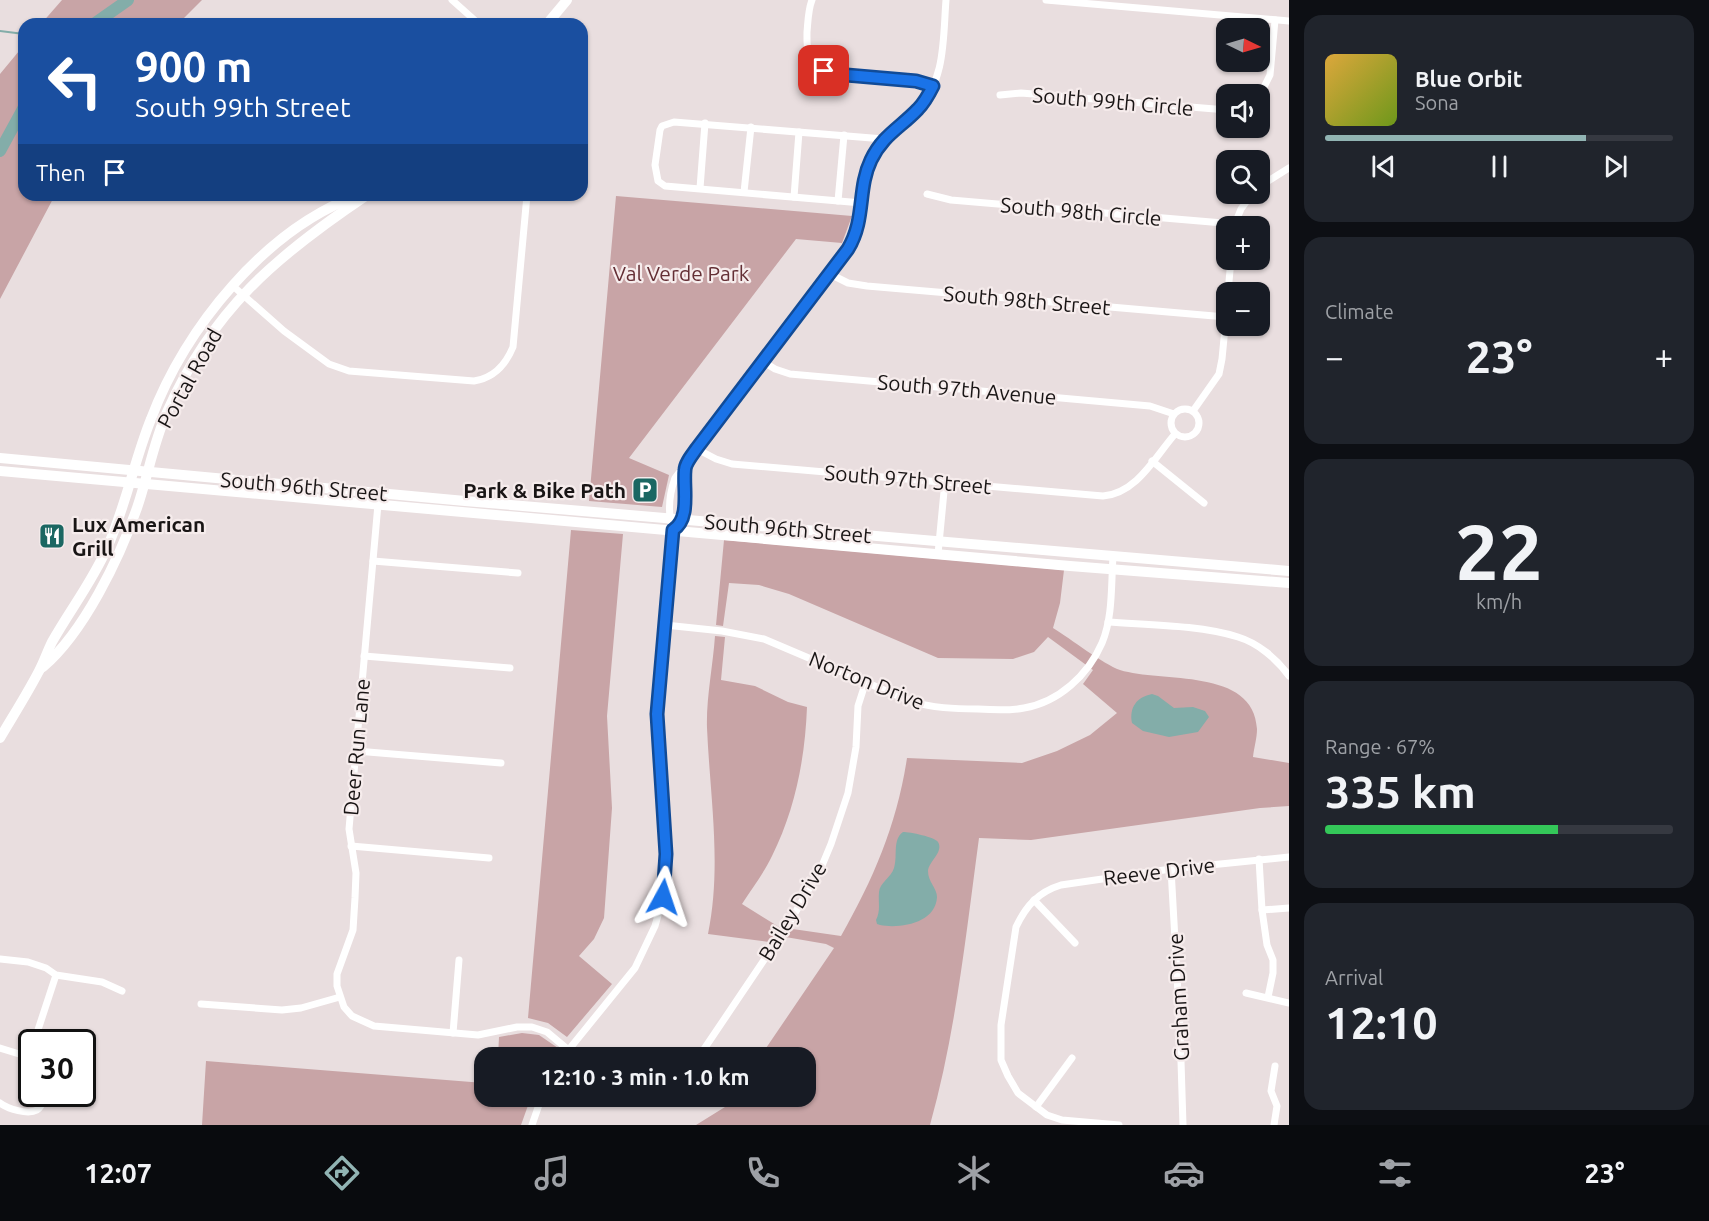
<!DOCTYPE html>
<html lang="en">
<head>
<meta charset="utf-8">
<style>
	body { margin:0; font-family:Ubuntu,sans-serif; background:#20242c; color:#f1f3f6; height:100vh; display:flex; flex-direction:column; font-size:22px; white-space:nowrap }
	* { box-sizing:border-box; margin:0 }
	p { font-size:20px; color:#9ea1a6 }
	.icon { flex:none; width:33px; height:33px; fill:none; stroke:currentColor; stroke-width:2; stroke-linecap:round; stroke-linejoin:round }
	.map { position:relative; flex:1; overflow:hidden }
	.sheet { display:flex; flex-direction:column; gap:15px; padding:15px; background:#0d0f14; width:420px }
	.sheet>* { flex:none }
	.top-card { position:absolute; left:18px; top:18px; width:570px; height:183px; border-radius:18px; box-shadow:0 2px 4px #0004; background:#1a4fa0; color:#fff; overflow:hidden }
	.needle { width:39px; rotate:95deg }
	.fabs { position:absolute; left:1216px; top:18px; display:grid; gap:12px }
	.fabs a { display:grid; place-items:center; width:54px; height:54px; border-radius:12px; background:#171b24; box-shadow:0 2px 4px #0004; font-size:30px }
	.speed { position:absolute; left:18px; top:1029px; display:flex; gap:12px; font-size:30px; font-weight:700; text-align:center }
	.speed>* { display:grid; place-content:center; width:78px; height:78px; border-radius:50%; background:#171b24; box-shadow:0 2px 4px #0004; line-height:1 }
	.speed .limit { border:3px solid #111; border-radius:9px; background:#fff; color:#111 }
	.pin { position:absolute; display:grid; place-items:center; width:51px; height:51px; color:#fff; margin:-26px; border-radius:12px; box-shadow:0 3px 9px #0006 }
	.me { position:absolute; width:66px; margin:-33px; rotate:5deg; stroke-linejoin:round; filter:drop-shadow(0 0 4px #0008) }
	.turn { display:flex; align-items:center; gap:21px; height:126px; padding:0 18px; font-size:27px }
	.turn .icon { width:78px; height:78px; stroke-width:2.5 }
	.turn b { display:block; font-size:42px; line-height:51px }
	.then { display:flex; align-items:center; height:57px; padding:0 18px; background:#0003; gap:12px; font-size:22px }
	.big { font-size:45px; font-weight:700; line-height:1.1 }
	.sheet .card { flex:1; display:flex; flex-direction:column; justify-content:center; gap:9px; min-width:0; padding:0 21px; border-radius:18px; background:#20242c }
	.sheet .dial { align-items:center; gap:0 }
	.dial b { font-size:78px; line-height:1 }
	.song { display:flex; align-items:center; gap:18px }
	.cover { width:72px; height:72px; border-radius:9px; background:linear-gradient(135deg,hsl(40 70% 55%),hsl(80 70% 35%)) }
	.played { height:6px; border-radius:3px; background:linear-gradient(90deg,#91b4b3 75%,#363941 75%) }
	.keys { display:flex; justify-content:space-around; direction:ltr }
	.heat { display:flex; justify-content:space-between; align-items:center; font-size:33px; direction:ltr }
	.charge { height:9px; border-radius:4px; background:linear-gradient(90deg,#34c759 67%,#363941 0) }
	.trip { position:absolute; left:474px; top:1047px; width:342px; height:60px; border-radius:18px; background:#171b24; box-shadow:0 2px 4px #0004; font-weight:700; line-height:60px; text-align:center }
	.tab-bar { display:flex; height:96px; justify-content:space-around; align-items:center; background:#090b0e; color:#9ea1a6 }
	.tab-bar .icon { width:42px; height:42px }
	.tab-bar .on { color:#91b4b3 }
	.tab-bar b { font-size:27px; color:#f1f3f6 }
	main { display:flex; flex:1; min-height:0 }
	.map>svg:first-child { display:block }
	.green { fill:#c8a4a6 }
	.water { fill:#83ada9 }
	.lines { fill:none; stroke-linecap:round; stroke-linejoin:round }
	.stream { stroke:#83ada9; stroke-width:2 }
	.river { stroke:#83ada9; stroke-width:12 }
	.street { stroke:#fff; stroke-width:7 }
	.secondary { stroke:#fff; stroke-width:10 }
	.route-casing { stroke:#114b97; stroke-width:15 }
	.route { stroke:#1a73e8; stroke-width:10 }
	.labels { text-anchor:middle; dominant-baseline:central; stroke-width:4.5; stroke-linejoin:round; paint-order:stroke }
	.street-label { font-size:21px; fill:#191515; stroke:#f6ecec }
	.park-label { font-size:21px; fill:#642f35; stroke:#f6ecec }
	.poi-label { font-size:21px; font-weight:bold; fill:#191515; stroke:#f6ecec; text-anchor:end }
</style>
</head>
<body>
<main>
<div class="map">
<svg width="1289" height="1125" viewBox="0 0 1289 1125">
	<rect width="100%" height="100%" fill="#e9dedf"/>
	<g class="green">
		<polygon points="62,0 202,0 178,24 41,24"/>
		<polygon points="24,45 24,195 55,195 0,299 0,74"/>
		<polygon points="616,196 852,216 842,243 796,239 629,458 669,475 662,507 589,501"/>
		<polygon points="571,530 623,534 607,716 612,808 604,918 594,939 579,956 612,984 567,1037 548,1023 528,1018"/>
		<path d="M724,540L1064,570L1060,603L1053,628C1071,639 1103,664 1120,670C1161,683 1254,667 1257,729C1257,738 1254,748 1253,757L1289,763V806L1260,808L1031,840L979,838C966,934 956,1032 930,1125H696L725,1107L733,1097L806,1096V1058L760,1057L834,948L826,944L774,935L769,942L708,934C722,866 710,797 707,728C706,699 713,665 715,636L725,637L721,680L755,686L788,702L807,707C805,759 795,810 772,856C764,873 752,888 742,904L779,927L841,936C874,878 897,824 907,758L1022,763L1057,751L1090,735L1117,713L1083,684L1093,670L1048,637L1034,652L1013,659L938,658L789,594L759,585L729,583L723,626L716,625Z"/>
		<polygon points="522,1033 539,1035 558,1048 551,1057 498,1057 499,1037"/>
		<polygon points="206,1061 484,1083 484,1096 531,1097 521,1125 202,1125"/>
	</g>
	<g class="water">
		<path d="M1152,694L1158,696L1174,708L1193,707L1205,711L1209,717L1198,732L1169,737L1143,731L1132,723C1129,707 1137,697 1152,694Z"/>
		<path d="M903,832C910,832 935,837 938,842C944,852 929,861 928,871C928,882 937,888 937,897C936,923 900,929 880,925L877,924L876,920C881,910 878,903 879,892C880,882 891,878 894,868C898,856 892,840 903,832Z"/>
	</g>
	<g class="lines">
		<polyline class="stream" points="0,31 24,34"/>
		<g class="river">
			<polyline points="94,24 128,0"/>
			<polyline points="0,151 24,107"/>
		</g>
		<g class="street">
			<polyline points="452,0 479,24"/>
			<path d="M812,0C808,10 808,22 807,32C807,44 806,54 815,63C832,82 905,77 933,86"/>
			<polyline points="1046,0 1289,21"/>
			<polyline points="1000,95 1021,93 1227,110"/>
			<polyline points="1260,95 1270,75 1275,20"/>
			<polyline points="1260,186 1289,168"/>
			<polyline points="700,188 705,123"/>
			<polyline points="744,192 751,127"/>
			<polyline points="927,194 951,200 1235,224"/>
			<polyline points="794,197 799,132"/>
			<polyline points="838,201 844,135"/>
			<polyline points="862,203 665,186 658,181 655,165 660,130 662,126 674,122 884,139"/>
			<polyline points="1234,226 1241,209 1252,194"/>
			<polyline points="830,274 848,283 867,286 1226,317"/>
			<path d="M233,286L284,331L329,364L349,371L474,381C494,378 506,364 513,347L527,195"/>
			<polyline points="1228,292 1231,260"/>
			<polyline points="762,361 775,369 790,374 1150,406 1174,414"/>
			<circle cx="1185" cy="423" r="14"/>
			<polyline points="1193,411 1219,374 1222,359 1227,307"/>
			<path d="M697,449L716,459L732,464L1103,496C1137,493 1155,457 1175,434"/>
			<polyline points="1152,461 1204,503"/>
			<polyline points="379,493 349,829 356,873 355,898 353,930 337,974 337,986 344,1007 352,1016 374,1026 478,1035 517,1027 532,1027 547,1032 578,1058"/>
			<polyline points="680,522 686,481 685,468"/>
			<polyline points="938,554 945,481"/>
			<polyline points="373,561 518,573"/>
			<path d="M1108,622C1148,625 1200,625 1238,637C1258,643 1277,659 1289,676"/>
			<path d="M665,625L722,631L764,639L910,701C933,708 954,709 978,709C993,710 1009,711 1024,708C1059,702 1088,675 1102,643C1113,617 1111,585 1113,557"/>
			<polyline points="364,656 510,668"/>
			<polyline points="356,751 501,763"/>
			<polyline points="351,846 489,858"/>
			<polyline points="1259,859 1262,910 1267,945 1273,960 1273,973 1268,997"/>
			<polyline points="1171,869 1180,1029 1183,1125"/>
			<polyline points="1034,900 1075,943"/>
			<polyline points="1262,910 1289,908"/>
			<polyline points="0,959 28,962 46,968 56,975 102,982 122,991"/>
			<polyline points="1246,993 1289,1003"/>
			<polyline points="201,1004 282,1010 301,1008 340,997"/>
			<polyline points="453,1033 459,960"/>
			<polyline points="34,1042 56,975"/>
			<polyline points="0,1048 29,1057 32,1050"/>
			<path d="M562,1058L635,968L655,926L663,897L666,854L657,714L673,530C667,512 669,495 675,478L848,249C853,240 858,230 860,219C864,199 862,179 871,160C882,136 900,128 917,110C946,81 943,37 946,0"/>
			<polyline points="698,1058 791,920 821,868 831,844 848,793 856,747 858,706 866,681"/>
			<path d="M0,1103C8,1109 28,1115 37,1110C42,1108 44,1099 46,1094"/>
			<polyline points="1036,1107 1072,1058"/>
			<polyline points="532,1125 542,1096"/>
			<path d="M1119,1125L1062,1120L1047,1115L1018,1093L1008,1076L1001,1060V1025L1016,927C1026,906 1038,892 1061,885L1171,869L1289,857"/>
			<polyline points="1274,1125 1277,1106 1271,1091 1275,1066"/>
		</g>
		<g class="secondary">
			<polyline points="547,24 567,0"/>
			<polyline points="0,458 465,501 1289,571"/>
			<polyline points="0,471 1070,566 1289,583"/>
			<path d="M43,667C84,632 119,559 137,508C148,476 153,444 167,412C212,310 276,256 367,195"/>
			<path d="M0,738C13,716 27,694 39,671C44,662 47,652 52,642C70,610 92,582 107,548C126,506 134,461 151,419C185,328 266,228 359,195"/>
		</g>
	</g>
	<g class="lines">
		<defs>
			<path id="route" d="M663,897L666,854L657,714L673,530C691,519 683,488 685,470C685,463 693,454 697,448L848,249C866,219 857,189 871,160C883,135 900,128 918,109C925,102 929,94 933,86L916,81L835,74L824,71"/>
		</defs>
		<use href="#route" class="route-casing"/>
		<use href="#route" class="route"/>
	</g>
	<defs>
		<symbol id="parking-square" viewBox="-11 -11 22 22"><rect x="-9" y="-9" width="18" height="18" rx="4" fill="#1b6762" stroke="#f6ecec"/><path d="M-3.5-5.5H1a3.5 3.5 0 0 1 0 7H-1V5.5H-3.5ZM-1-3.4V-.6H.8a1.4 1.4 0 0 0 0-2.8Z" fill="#fff"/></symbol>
		<symbol id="restaurant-square" viewBox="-11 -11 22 22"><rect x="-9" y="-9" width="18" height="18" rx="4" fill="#1b6762" stroke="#f6ecec"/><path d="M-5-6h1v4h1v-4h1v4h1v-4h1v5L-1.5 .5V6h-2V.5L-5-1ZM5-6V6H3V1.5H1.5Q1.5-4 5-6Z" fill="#fff"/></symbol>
	</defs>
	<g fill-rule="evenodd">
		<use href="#parking-square" x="630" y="475" width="30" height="30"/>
		<use href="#restaurant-square" x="37" y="521" width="30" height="30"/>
	</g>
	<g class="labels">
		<g class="street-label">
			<text transform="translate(1113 101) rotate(5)">South 99th Circle</text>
			<text transform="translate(1081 211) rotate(5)">South 98th Circle</text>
			<text transform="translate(1027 300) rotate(5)">South 98th Street</text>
			<text transform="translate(189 378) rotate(-61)">Portal Road</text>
			<text transform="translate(967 389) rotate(5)">South 97th Avenue</text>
			<text transform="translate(908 479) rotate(5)">South 97th Street</text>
			<text transform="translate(304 486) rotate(5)">South 96th Street</text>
			<text transform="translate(788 528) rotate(5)">South 96th Street</text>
			<text transform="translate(867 680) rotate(22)">Norton Drive</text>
			<text transform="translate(356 747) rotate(-85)">Deer Run Lane</text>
			<text transform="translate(1159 871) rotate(-7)">Reeve Drive</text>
			<text transform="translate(792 911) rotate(-59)">Bailey Drive</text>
			<text transform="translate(1178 997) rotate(-93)">Graham Drive</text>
		</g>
		<g class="park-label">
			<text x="681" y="273">Val Verde Park</text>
		</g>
		<g class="poi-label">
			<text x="626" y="490">Park &amp; Bike Path</text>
			<text x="72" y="524" text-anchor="start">Lux American<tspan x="72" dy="24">Grill</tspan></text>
		</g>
	</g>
</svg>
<div class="fabs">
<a><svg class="needle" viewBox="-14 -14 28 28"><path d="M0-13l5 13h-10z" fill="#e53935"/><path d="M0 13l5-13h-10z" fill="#9ea1a6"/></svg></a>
<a><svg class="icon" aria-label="sound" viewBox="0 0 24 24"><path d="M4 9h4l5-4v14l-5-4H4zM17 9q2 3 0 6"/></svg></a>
<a><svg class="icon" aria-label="search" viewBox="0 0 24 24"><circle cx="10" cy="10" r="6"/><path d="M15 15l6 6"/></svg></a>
<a>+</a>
<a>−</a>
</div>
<div class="speed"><div class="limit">30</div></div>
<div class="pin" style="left:824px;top:71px;background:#d93025"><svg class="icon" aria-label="arrive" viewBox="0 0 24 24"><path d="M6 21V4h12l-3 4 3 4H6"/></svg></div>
<svg class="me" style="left:663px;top:897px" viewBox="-20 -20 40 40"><path d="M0-17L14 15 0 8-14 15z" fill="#1a73e8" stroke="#fff" stroke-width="4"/></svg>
<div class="trip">12:10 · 3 min · 1.0 km</div>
<div class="top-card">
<div class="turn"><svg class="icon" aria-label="left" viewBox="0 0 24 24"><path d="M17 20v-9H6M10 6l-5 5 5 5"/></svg><div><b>900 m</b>South 99th Street</div></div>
<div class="then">Then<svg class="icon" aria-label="arrive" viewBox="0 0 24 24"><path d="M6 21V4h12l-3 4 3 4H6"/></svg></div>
</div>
</div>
<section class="sheet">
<div class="card">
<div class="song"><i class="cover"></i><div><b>Blue Orbit</b><p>Sona</p></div></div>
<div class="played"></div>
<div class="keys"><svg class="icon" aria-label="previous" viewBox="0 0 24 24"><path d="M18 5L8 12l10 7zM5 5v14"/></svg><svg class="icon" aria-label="pause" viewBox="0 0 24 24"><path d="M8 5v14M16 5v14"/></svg><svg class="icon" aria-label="next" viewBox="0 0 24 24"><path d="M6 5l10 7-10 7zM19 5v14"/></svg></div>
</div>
<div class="card"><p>Climate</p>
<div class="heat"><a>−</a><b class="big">23°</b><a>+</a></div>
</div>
<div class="card dial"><b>22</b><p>km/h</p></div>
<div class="card"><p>Range · 67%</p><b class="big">335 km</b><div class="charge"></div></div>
<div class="card"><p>Arrival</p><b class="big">12:10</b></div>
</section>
</main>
<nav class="tab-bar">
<b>12:07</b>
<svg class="icon on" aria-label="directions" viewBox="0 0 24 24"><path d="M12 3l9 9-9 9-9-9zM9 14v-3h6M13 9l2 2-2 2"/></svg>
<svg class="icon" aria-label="music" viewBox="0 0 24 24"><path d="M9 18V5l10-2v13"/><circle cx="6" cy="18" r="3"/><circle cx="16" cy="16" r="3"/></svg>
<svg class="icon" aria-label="phone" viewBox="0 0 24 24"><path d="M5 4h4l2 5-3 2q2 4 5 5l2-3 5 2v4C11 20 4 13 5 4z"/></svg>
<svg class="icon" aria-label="climate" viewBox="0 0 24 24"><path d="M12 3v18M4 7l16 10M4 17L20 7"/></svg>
<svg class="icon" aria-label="car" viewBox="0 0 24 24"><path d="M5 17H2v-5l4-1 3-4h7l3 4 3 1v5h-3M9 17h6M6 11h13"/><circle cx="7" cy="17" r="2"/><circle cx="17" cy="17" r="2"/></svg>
<svg class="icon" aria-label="filters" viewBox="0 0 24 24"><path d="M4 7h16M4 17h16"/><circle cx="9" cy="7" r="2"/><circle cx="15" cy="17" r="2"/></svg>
<b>23°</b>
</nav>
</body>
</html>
